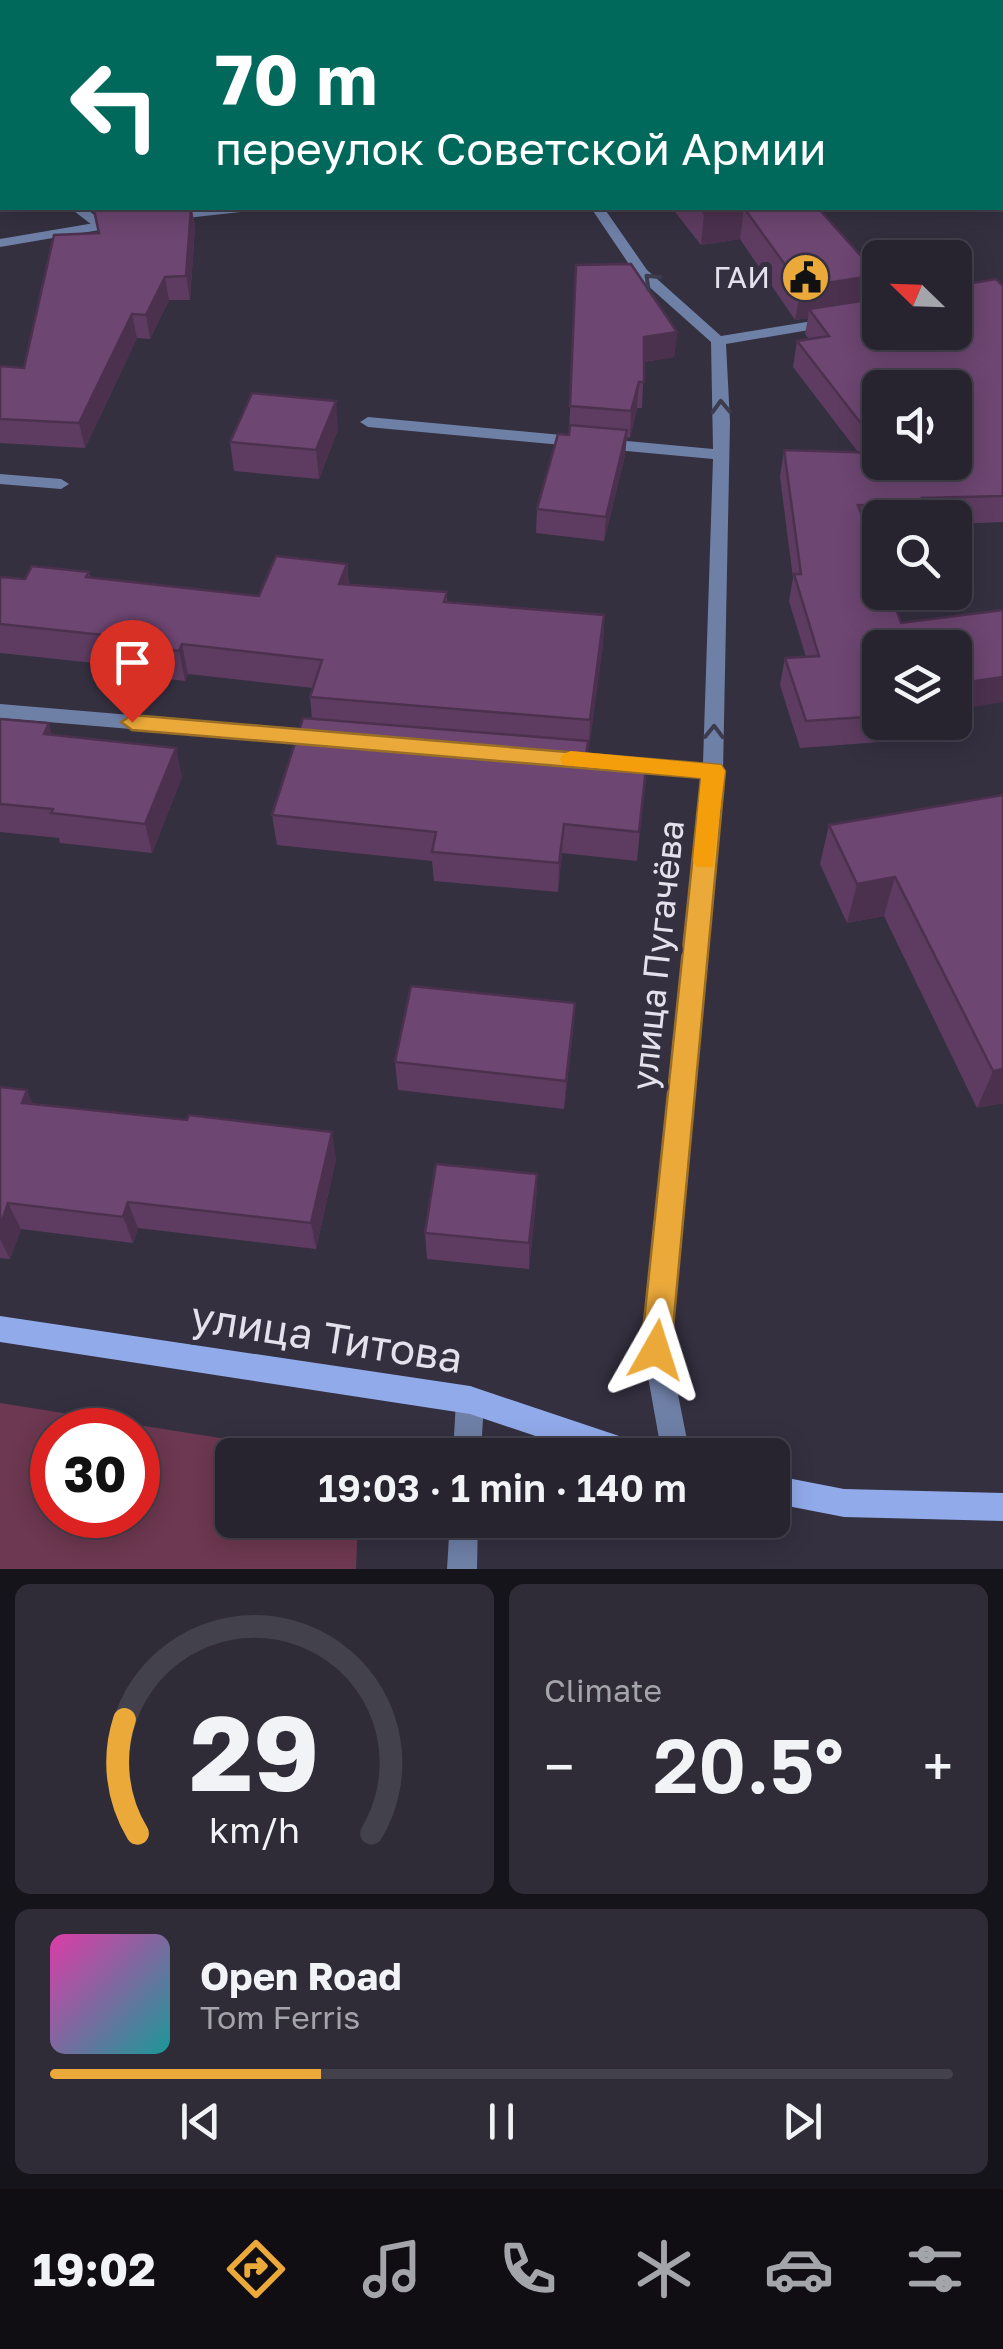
<!DOCTYPE html>
<html lang="en">
<head>
<meta charset="utf-8">
<style>
	body { margin:0; font-family:"Golos Text",sans-serif; background:#2f2c38; color:#f1f3f6; height:100vh; display:flex; flex-direction:column; font-size:38px; white-space:nowrap }
	* { box-sizing:border-box; margin:0 }
	p { font-size:32px; color:#a4a4ab }
	.icon { flex:none; width:55px; height:55px; fill:none; stroke:currentColor; stroke-width:2; stroke-linecap:round; stroke-linejoin:round }
	.map { position:relative; height:1569px; overflow:hidden }
	.drawer { display:flex; flex-direction:column; gap:15px; padding:15px; background:#15141a; flex:1 }
	.drawer>* { flex:none }
	.banner { position:absolute; left:0px; top:0px; width:1005px; height:210px; box-shadow:0 5px 25px #0003,0 0 0 2px #43414c; background:#00695c; color:#fff; overflow:hidden }
	.needle { width:65px; rotate:293deg }
	.buttons { position:absolute; left:862px; top:240px; display:grid; gap:20px }
	.buttons a { display:grid; place-items:center; width:110px; height:110px; border-radius:15px; background:#272430; box-shadow:0 5px 25px #0003,0 0 0 2px #43414c; font-size:50px }
	.speed { position:absolute; left:30px; top:1408px; display:flex; gap:20px; font-size:50px; font-weight:700; text-align:center }
	.speed>* { display:grid; place-content:center; width:130px; height:130px; border-radius:50%; background:#272430; box-shadow:0 5px 25px #0003,0 0 0 2px #43414c; line-height:1 }
	.speed .limit { border:15px solid #d22; background:#fff; color:#111 }
	.pin { position:absolute; display:grid; place-items:center; width:85px; height:85px; color:#fff; margin:-102px -42px; border-radius:50% 50% 50% 0; rotate:-45deg; box-shadow:0 0 10px #0007 }
	.pin .icon { rotate:45deg }
	.me { position:absolute; width:110px; margin:-55px; rotate:6deg; stroke-linejoin:round; filter:drop-shadow(0 0 8px #0008) }
	.turn { display:flex; align-items:center; gap:35px; height:210px; padding:0 50px; font-size:45px }
	.turn .icon { width:130px; height:130px; stroke-width:2.5 }
	.turn b { display:block; font-size:70px; line-height:85px }
	.big { font-size:75px; font-weight:600; line-height:1.1 }
	.drawer .card { flex:1; display:flex; flex-direction:column; justify-content:center; gap:15px; min-width:0; padding:0 35px; border-radius:15px; background:#2f2c38 }
	.drawer .dial { align-items:center; gap:0 }
	.dial svg { height:260px; overflow:visible; fill:none; stroke:#43414c; stroke-width:7; stroke-linecap:round; text-anchor:middle }
	.dial text { fill:#f1f3f6; stroke:none }
	.song { display:flex; align-items:center; gap:30px }
	.cover { width:120px; height:120px; border-radius:15px; background:linear-gradient(135deg,hsl(320 70% 55%),hsl(180 70% 35%)) }
	.played { height:10px; border-radius:5px; background:linear-gradient(90deg,#eba93a 30%,#43414c 30%) }
	.keys { display:flex; justify-content:space-around; direction:ltr }
	.heat { display:flex; justify-content:space-between; align-items:center; font-size:55px; direction:ltr }
	.drawer .tiles { flex:1; display:grid; gap:15px; grid-template-columns:1fr 1fr }
	.card:last-child { grid-column:span 2 }
	.trip { position:absolute; left:215px; top:1438px; width:575px; height:100px; border-radius:15px; background:#272430; box-shadow:0 5px 25px #0003,0 0 0 2px #43414c; font-weight:600; line-height:100px; text-align:center }
	.dock { display:flex; height:160px; justify-content:space-around; align-items:center; background:#100e13; color:#a4a4ab }
	.dock .icon { width:70px; height:70px }
	.dock .active { color:#eba93a }
	.dock b { font-size:45px; color:#f1f3f6 }
	.map>svg:first-child { display:block }
	.green { fill:#6d3851; fill-rule:evenodd }
	.lines { fill:none; stroke-linecap:round; stroke-linejoin:round }
	.lane { fill:#6f80a7; fill-rule:evenodd }
	.street { fill:#6f80a7; fill-rule:evenodd }
	.secondary { fill:#91aaea; fill-rule:evenodd }
	.wall { fill:#5e3c61; fill-rule:evenodd }
	.shaded-wall { fill:#4c314f }
	.building { fill:#6d4671; stroke:#4c314f; stroke-width:2.5 }
	.oneway { stroke:#3d3c4f }
	.route { fill:#eba93a; stroke:#996e26; stroke-width:2.5 }
	.slow { fill:#f59e0b }
	.labels { text-anchor:middle; dominant-baseline:central; stroke-width:10; stroke-linejoin:round; paint-order:stroke }
	.far-poi-label { font-size:30px; fill:#e3e1ec; stroke:#343040; text-anchor:end }
	.street-label { font-size:35px; fill:#e3e1ec; stroke:#343040 }
	.near-street-label { font-size:42px; fill:#e3e1ec; stroke:#343040 }
</style>
</head>
<body>
<div class="map">
<svg width="1003" height="1569" viewBox="0 0 1003 1569">
	<rect width="100%" height="100%" fill="#343040"/>
	<path class="green" d="M0,1403L327,1455H232V1520H358L356,1569H0ZM52,1430H138V1515H52Z"/>
	<g class="lines">
		<g class="lane">
			<rect x="1002" y="172" width="1" height="8"/>
			<polygon points="70,208 85,208 108,225 96,228"/>
		</g>
		<g class="street">
			<rect x="0" y="61" width="2" height="6"/>
			<polygon points="210,208 248,208 241,212 168,220 161,216 168,212"/>
			<polygon points="591,208 604,208 647,270 721,336 880,310 880,318 726,344 730,422 723,771 669,1349 690,1455 662,1455 643,1349 702,777 560,765 550,758 560,751 703,763 713,459 368,427 360,422 368,417 713,449 711,342 637,276"/>
			<polygon points="124,218 131,222 129,225 0,247 0,239"/>
			<polygon points="0,474 61,479 69,484 61,489 0,484"/>
			<polygon points="0,704 322,731 332,738 322,745 0,718"/>
			<polygon points="470,1386 480,1390 484,1400 481,1455 453,1455 456,1400 460,1390"/>
			<polygon points="450,1520 478,1520 477,1569 447,1569"/>
		</g>
		<g class="secondary">
			<polygon points="918,0 931,0 932,2 920,2"/>
			<rect x="1002" y="53" width="1" height="6"/>
			<polygon points="0,1316 470,1386 634,1441 644,1445 648,1455 592,1455 470,1414 0,1342"/>
			<polygon points="772,1475 844,1489 1003,1493 1003,1521 844,1517 772,1503"/>
		</g>
	</g>
	<g class="wall">
		<polygon points="114,208 192,208 195,227 190,300 169,300 150,339 137,338 85,448 0,443 0,366 24,368"/>
		<path d="M672,208H820V210L873,299L1003,286V522L955,524V518H880V533L868,532L880,648V722H939L934,738L800,748L780,685L785,658L806,657L789,601L793,578L780,477L784,450L858,452L793,367L797,341L809,339L805,334L808,318L795,320L740,239L701,245ZM880,388L955,462H880Z"/>
		<polygon points="576,265 677,332 674,357 644,362 642,408 637,408 630,438 627,437 625,455 604,541 536,533 537,509 569,435"/>
		<polygon points="338,429 319,479 234,471 230,442"/>
		<polygon points="347,564 349,585 447,592 447,602 604,615 603,645 586,763 646,768 637,861 562,853 558,892 434,881 432,861 277,845 272,815 312,719 310,697 313,688 188,674 185,681 125,674 123,666 0,653 0,577 25,579 89,572 91,578 259,596"/>
		<polygon points="0,719 182,777 152,853 60,843 59,838 0,832"/>
		<polygon points="1003,795 1003,1103 977,1108 884,916 847,923 820,864 829,825"/>
		<polygon points="573,1031 564,1109 398,1090 395,1062"/>
		<polygon points="0,1087 33,1104 336,1159 316,1249 138,1228 133,1243 21,1229 10,1259 0,1258"/>
		<polygon points="537,1174 536,1201 529,1269 427,1259 425,1233"/>
	</g>
	<g class="shaded-wall">
		<polygon points="191,208 195,227 190,300 186,276"/>
		<polygon points="744,208 740,239 701,245 704,213"/>
		<polygon points="878,275 871,308 809,309 808,318 795,320 801,287"/>
		<polygon points="165,277 169,300 150,339 146,315"/>
		<polygon points="132,314 137,338 85,448 79,423"/>
		<polygon points="677,332 674,357 642,362 644,337"/>
		<polygon points="639,382 637,408 630,438 631,411"/>
		<polygon points="336,401 338,429 319,479 316,450"/>
		<polygon points="627,430 625,455 604,541 606,517"/>
		<polygon points="347,564 349,593 339,584"/>
		<polygon points="604,615 603,645 589,750 590,720"/>
		<polygon points="182,644 188,674 185,681 179,651"/>
		<polygon points="1003,677 1003,702 955,710 955,684"/>
		<polygon points="49,723 57,753 44,734"/>
		<polygon points="176,748 182,777 152,853 145,824"/>
		<polygon points="564,824 562,853 558,892 559,863"/>
		<polygon points="895,877 884,916 847,923 857,884"/>
		<polygon points="575,1003 573,1031 564,1109 566,1081"/>
		<polygon points="1003,1069 1003,1103 977,1108 993,1071"/>
		<polygon points="27,1090 38,1117 22,1103"/>
		<polygon points="332,1132 336,1159 316,1249 311,1223"/>
		<polygon points="537,1174 536,1201 529,1269 529,1243"/>
		<polygon points="128,1202 138,1228 133,1243 123,1217"/>
		<polygon points="8,1203 21,1229 10,1259 0,1239 0,1226"/>
	</g>
	<g class="building">
		<polygon points="773,0 893,0 896,2 753,2"/>
		<polygon points="114,208 191,208 186,276 165,277 146,315 132,314 79,423 0,419 0,366 24,368 54,235 99,233 94,210"/>
		<polygon points="700,208 742,208 704,213"/>
		<polygon points="744,208 818,208 878,275 801,287"/>
		<polygon points="631,264 677,332 644,337 644,382 639,382 631,411 570,406 576,265"/>
		<polygon points="996,279 1003,286 1003,496 922,498 924,507 858,505 880,565 880,592 890,592 901,623 1003,610 1003,677 955,684 955,648 880,648 880,716 806,721 785,658 819,656 794,574 801,574 784,450 880,453 880,462 955,462 955,388 880,388 880,448 797,341 829,336 809,309 880,298 880,332 955,332 955,286"/>
		<polygon points="252,393 336,401 316,450 230,442"/>
		<polygon points="570,425 627,430 606,517 537,509 558,434 569,435"/>
		<polygon points="276,556 347,564 339,584 447,592 444,602 604,615 590,720 310,697 322,660 182,644 179,651 118,645 122,637 0,624 0,577 25,579 32,566 89,572 86,577 259,596"/>
		<polygon points="303,718 588,741 585,763 646,768 639,832 564,824 559,863 432,852 436,832 272,815"/>
		<polygon points="0,719 49,723 44,734 176,748 145,824 51,813 53,809 0,804"/>
		<polygon points="1003,795 1003,1069 993,1071 895,877 857,884 829,825"/>
		<polygon points="411,986 575,1003 566,1081 395,1062"/>
		<polygon points="0,1087 27,1090 22,1103 187,1120 189,1115 332,1132 311,1223 128,1202 123,1217 8,1203 0,1226"/>
		<polygon points="436,1164 537,1174 529,1243 425,1233"/>
	</g>
	<defs><path id="oneway-chevron" d="M-2-3.5L2.5 0L-2 3.5" fill="none" stroke-width="1.6" stroke-linecap="round" stroke-linejoin="round" transform="scale(2.5)"/></defs>
	<g class="oneway">
		<use href="#oneway-chevron" transform="translate(651 280) rotate(-136)"/>
		<use href="#oneway-chevron" transform="translate(721 407) rotate(-92)"/>
		<use href="#oneway-chevron" transform="translate(714 732) rotate(-89)"/>
	</g>
	<polygon class="route" points="132,715 721,765 725,771 671,1350 667,1360 656,1364 645,1360 641,1350 701,778 132,730 121,722"/>
	<polygon class="slow" points="571,751 721,765 725,771 713,867 696,867 693,861 701,778 563,765 560,759 563,754"/>
	<defs>
		<symbol id="civic-disc" viewBox="-11 -11 22 22"><circle r="9.5" fill="#eba93a" stroke="#343040"/><path d="M-.6-6.5H3V-4.5H.6V-3L4-1V1h2V6H-6V1h2V-1L-.6-3ZM-1.2 2.5V6h2.4V2.5Z" fill="#111"/></symbol>
	</defs>
	<g fill-rule="evenodd">
		<use href="#civic-disc" x="778" y="250" width="55" height="55"/>
	</g>
	<g class="labels">
		<g class="far-poi-label">
			<text x="770" y="277">ГАИ</text>
		</g>
		<g class="street-label">
			<text transform="translate(657 955) rotate(-84)">улица Пугачёва</text>
		</g>
		<g class="near-street-label">
			<text transform="translate(327 1336) rotate(9)">улица Титова</text>
		</g>
	</g>
</svg>
<div class="buttons">
<a><svg class="needle" viewBox="-14 -14 28 28"><path d="M0-13l5 13h-10z" fill="#e53935"/><path d="M0 13l5-13h-10z" fill="#a4a4ab"/></svg></a>
<a><svg class="icon" aria-label="sound" viewBox="0 0 24 24"><path d="M4 9h4l5-4v14l-5-4H4zM17 9q2 3 0 6"/></svg></a>
<a><svg class="icon" aria-label="search" viewBox="0 0 24 24"><circle cx="10" cy="10" r="6"/><path d="M15 15l6 6"/></svg></a>
<a><svg class="icon" aria-label="layers" viewBox="0 0 24 24"><path d="M12 4l9 5-9 5-9-5zM3 14l9 5 9-5"/></svg></a>
</div>
<div class="speed"><div class="limit">30</div></div>
<div class="pin" style="left:132px;top:722px;background:#d93025"><svg class="icon" aria-label="arrive" viewBox="0 0 24 24"><path d="M6 21V4h12l-3 4 3 4H6"/></svg></div>
<svg class="me" style="left:656px;top:1350px" viewBox="-20 -20 40 40"><path d="M0-17L14 15 0 8-14 15z" fill="#eba93a" stroke="#fff" stroke-width="4"/></svg>
<div class="trip">19:03 · 1 min · 140 m</div>
<div class="banner">
<div class="turn"><svg class="icon" aria-label="left" viewBox="0 0 24 24"><path d="M17 20v-9H6M10 6l-5 5 5 5"/></svg><div><b>70 m</b>переулок Советской Армии</div></div>
</div>
</div>
<section class="drawer">
<div class="tiles">
<div class="card dial"><svg viewBox="0 0 100 80">
<path d="M14 69A42 42 0 1 1 86 69"/>
<path d="M14 69A42 42 0 0 1 10 34" stroke="#eba93a"/>
<text x="50" y="56" font-size="32" font-weight="700">29</text>
<text x="50" y="72" font-size="11">km/h</text>
</svg></div>
<div class="card"><p>Climate</p>
<div class="heat"><a>−</a><b class="big">20.5°</b><a>+</a></div>
</div>
<div class="card">
<div class="song"><i class="cover"></i><div><b>Open Road</b><p>Tom Ferris</p></div></div>
<div class="played"></div>
<div class="keys"><svg class="icon" aria-label="previous" viewBox="0 0 24 24"><path d="M18 5L8 12l10 7zM5 5v14"/></svg><svg class="icon" aria-label="pause" viewBox="0 0 24 24"><path d="M8 5v14M16 5v14"/></svg><svg class="icon" aria-label="next" viewBox="0 0 24 24"><path d="M6 5l10 7-10 7zM19 5v14"/></svg></div>
</div>
</div>
</section>
<nav class="dock">
<b>19:02</b>
<svg class="icon active" aria-label="directions" viewBox="0 0 24 24"><path d="M12 3l9 9-9 9-9-9zM9 14v-3h6M13 9l2 2-2 2"/></svg>
<svg class="icon" aria-label="music" viewBox="0 0 24 24"><path d="M9 18V5l10-2v13"/><circle cx="6" cy="18" r="3"/><circle cx="16" cy="16" r="3"/></svg>
<svg class="icon" aria-label="phone" viewBox="0 0 24 24"><path d="M5 4h4l2 5-3 2q2 4 5 5l2-3 5 2v4C11 20 4 13 5 4z"/></svg>
<svg class="icon" aria-label="climate" viewBox="0 0 24 24"><path d="M12 3v18M4 7l16 10M4 17L20 7"/></svg>
<svg class="icon" aria-label="car" viewBox="0 0 24 24"><path d="M5 17H2v-5l4-1 3-4h7l3 4 3 1v5h-3M9 17h6M6 11h13"/><circle cx="7" cy="17" r="2"/><circle cx="17" cy="17" r="2"/></svg>
<svg class="icon" aria-label="filters" viewBox="0 0 24 24"><path d="M4 7h16M4 17h16"/><circle cx="9" cy="7" r="2"/><circle cx="15" cy="17" r="2"/></svg>
</nav>
</body>
</html>
